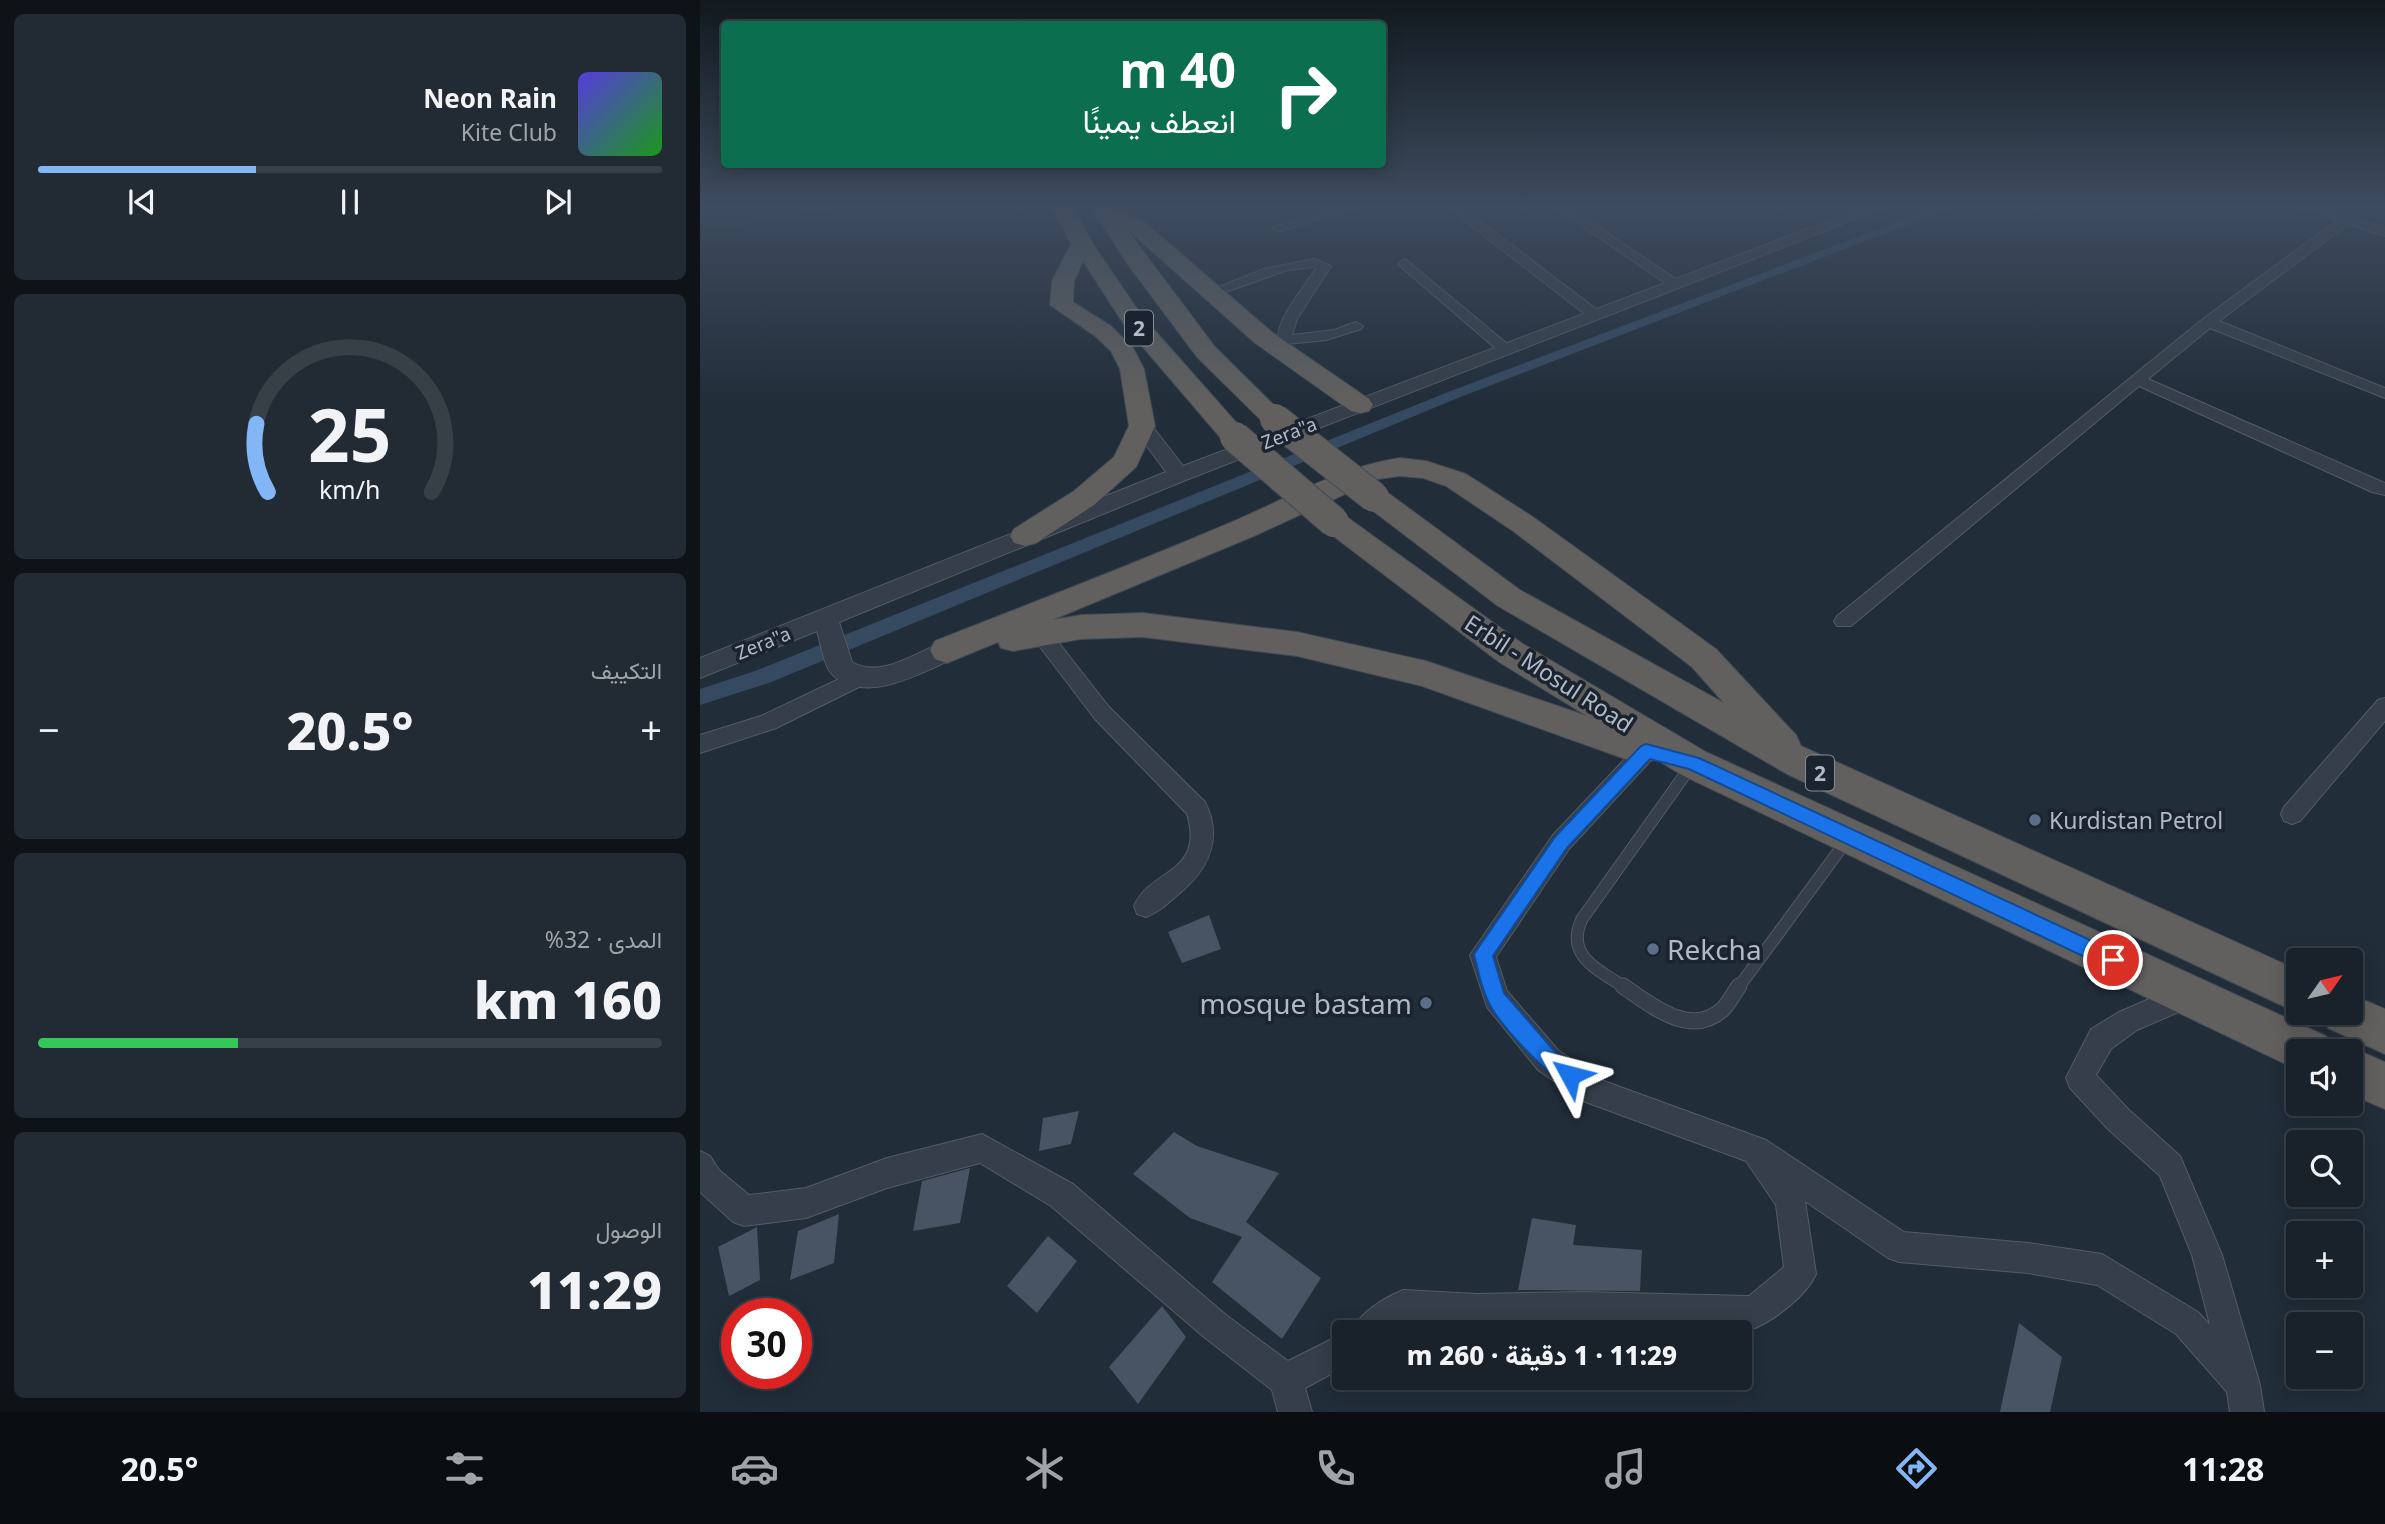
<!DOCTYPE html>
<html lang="ar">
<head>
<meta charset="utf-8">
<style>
	body { margin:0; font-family:"Noto Sans",Vazirmatn,sans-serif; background:#222a33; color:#f1f3f6; direction:rtl; height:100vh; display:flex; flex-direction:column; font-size:26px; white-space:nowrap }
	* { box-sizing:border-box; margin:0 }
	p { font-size:23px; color:#9fa4a9 }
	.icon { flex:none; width:38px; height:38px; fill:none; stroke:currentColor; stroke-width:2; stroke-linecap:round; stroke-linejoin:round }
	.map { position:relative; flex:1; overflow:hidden; direction:ltr }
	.panel { display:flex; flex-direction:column; gap:14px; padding:14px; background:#0e1318; width:700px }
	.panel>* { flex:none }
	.guide { position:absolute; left:21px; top:21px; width:665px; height:147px; border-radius:7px; box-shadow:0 4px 18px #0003,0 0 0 2px #373f47; direction:rtl; background:#0b6e4f; color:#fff; overflow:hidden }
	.needle { width:46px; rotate:56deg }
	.fabs { position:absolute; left:1586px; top:948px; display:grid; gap:14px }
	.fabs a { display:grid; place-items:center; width:77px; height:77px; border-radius:7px; background:#19222b; box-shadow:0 4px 18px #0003,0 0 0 2px #373f47; font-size:35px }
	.speed { position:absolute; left:21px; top:1298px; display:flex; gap:14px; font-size:35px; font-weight:700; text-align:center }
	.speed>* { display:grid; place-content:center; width:91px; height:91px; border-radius:50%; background:#19222b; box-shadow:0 4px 18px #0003,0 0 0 2px #373f47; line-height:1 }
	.speed .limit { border:10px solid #d22; background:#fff; color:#111 }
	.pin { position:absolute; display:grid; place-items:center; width:60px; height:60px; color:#fff; margin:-30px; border:4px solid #fff; border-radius:50%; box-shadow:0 2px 7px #0007 }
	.me { position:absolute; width:77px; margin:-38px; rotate:308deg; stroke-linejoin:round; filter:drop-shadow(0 0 5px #0008) }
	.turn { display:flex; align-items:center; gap:24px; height:147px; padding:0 35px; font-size:32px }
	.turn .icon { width:91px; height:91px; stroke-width:2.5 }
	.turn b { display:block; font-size:49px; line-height:60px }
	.big { font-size:52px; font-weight:800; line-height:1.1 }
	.panel .card { flex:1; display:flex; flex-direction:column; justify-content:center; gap:10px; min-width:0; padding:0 24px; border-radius:10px; background:#222a33 }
	.panel .dial { align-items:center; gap:0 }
	.dial svg { height:182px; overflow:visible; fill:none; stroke:#373f47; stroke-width:7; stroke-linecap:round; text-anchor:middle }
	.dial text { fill:#f1f3f6; stroke:none }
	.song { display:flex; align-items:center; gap:21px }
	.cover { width:84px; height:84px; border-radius:10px; background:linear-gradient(135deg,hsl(250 70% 55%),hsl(120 70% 35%)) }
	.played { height:7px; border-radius:4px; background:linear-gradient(90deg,#83b6f7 35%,#373f47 35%) }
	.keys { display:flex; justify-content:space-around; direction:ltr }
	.heat { display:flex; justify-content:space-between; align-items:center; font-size:38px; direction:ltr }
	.charge { height:10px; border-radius:5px; background:linear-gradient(90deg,#34c759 32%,#373f47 0) }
	.trip { position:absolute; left:632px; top:1320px; width:420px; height:70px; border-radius:7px; background:#19222b; box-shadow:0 4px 18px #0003,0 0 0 2px #373f47; font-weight:800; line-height:70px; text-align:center; direction:rtl }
	.tabs { display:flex; height:112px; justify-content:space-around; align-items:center; background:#0a0e11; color:#9fa4a9 }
	.tabs .icon { width:49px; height:49px }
	.tabs .current { color:#83b6f7 }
	.tabs b { font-size:32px; color:#f1f3f6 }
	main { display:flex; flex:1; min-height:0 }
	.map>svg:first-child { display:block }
	.green { fill:#23393a }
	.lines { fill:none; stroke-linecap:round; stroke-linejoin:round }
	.canal { fill:#354960; fill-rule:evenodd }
	.building { fill:#475463 }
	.service-far1-casing { stroke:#535c67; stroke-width:13 }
	.service-casing { stroke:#535c67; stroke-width:17 }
	.minor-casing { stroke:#535c67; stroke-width:2 }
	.tertiary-casing { stroke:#535c67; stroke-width:2 }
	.trunk-casing { stroke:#404954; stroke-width:2 }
	.service-far1 { stroke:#353e49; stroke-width:11 }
	.service { stroke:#353e49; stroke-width:15 }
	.minor { fill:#353e49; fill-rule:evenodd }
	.tertiary { fill:#353e49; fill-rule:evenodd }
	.trunk { fill:#61605e; fill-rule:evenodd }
	.trunk-bridge-casing { stroke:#404954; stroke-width:32; stroke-linecap:butt }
	.trunk-bridge { stroke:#61605e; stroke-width:30 }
	.route { fill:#1a73e8; stroke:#114b97; stroke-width:2 }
	.service-dot { fill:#5c6f8a; stroke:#1a232e; stroke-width:2.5 }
	.labels { text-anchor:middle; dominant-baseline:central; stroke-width:7; stroke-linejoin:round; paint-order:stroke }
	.far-street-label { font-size:19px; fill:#b0b9c6; stroke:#1a232e }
	.shield { fill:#1a232e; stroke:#838c98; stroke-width:2 }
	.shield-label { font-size:21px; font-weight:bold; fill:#b0b9c6 }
	.street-label { font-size:23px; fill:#b0b9c6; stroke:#1a232e }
	.poi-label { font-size:23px; fill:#b0b9c6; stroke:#1a232e; text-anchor:start }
	.near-poi-label { font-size:28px; fill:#b0b9c6; stroke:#1a232e; text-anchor:start }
</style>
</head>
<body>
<main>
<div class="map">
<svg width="1685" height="1412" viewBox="0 0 1685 1412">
	<rect width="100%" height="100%" fill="#212d39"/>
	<polygon class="green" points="0,206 146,206 0,232"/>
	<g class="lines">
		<polygon class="canal" points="1239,206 1256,206 758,398 69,683 0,705 0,689 55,671 748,392"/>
	</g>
	<g class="building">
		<polygon points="509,915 521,949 482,963 468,932"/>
		<polygon points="379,1111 371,1144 339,1151 343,1118"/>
		<polygon points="474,1132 497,1146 579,1173 546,1222 621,1278 582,1339 512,1282 542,1237 490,1218 433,1174"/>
		<polygon points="270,1168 260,1223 213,1231 222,1181"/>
		<polygon points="139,1214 134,1263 90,1280 98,1231"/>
		<polygon points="832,1218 876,1225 873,1245 942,1250 940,1291 818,1290"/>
		<polygon points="57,1227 60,1280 29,1296 18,1247"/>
		<polygon points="348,1236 377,1261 337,1313 307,1286"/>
		<polygon points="462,1306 486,1337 438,1404 409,1367"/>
		<polygon points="1319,1323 1362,1357 1350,1412 1300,1412"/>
	</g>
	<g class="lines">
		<defs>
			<g id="service-far1">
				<path d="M926,988C900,971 864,956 882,919L991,766"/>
				<polyline points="1038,988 1147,840"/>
			</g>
			<path id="service" d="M923,986C951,1005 991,1039 1023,1009C1029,1003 1034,993 1039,986"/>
			<g id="minor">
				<polygon points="644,206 664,206 578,232 572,228"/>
				<polygon points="746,206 760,206 900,312 900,318 890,318"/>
				<polygon points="853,206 867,206 983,284 976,288 971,287"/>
				<polygon points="1598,206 1617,206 1685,228 1685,236 1648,224 1519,321 1685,388 1685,398 1510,328 1448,379 1685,483 1685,495 1672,492 1439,386 1151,626 1137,626 1134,621 1137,616 1503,319 1637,220"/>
				<path d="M614,259L631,266L597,319L592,335L634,330L656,322L663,326L661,329L626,340L567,346L565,343L567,340L578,337C579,315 605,287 616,268L613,267L588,270L511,297L504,293L564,269Z"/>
				<polygon points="705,259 811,347 813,350 811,353 801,353 700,266 698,263"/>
				<path d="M341,627L348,629L409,707L505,802C525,842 506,873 474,898C465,906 457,913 446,917L437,914L434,906C451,868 505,874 487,814L395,719L334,639L331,634L334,629Z"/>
				<polygon points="158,670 165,672 168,678 165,684 76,728 0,753 0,735 61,716"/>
				<polygon points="1685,698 1685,721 1600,821 1592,824 1584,821 1581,814 1584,807 1678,700"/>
				<path d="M946,742L954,745L957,751L954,757L869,849L796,957L807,991L858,1050L901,1080L1066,1140L1204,1232L1328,1243L1402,1254L1498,1312L1510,1325L1492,1255L1460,1176L1408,1129L1370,1088L1366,1078L1391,1029L1419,1012L1477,987L1486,983L1495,987L1499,996L1495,1005L1437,1030L1411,1049L1396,1075L1428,1109L1480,1156L1522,1255L1560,1385L1564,1412H1530L1527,1392L1476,1334L1397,1285L1328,1273L1199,1262L1188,1258L1105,1201L1116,1274C1107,1295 1076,1319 1055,1328L884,1324L777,1326L708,1322L694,1332H651C659,1313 684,1298 703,1290L777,1294L884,1292L1049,1296L1084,1267L1076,1205L1046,1161L883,1101L838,1070L787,1007L770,955L853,835L938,745Z"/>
				<polygon points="282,1134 373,1184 526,1315 588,1361 644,1333 644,1367 605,1388 612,1412 578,1412 572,1390 504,1337 351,1206 280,1163 187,1188 106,1218 44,1226 33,1222 0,1192 0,1151 10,1156 19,1170 49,1195 106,1188 187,1158"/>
			</g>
			<path id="tertiary" d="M1168,206H1189L486,480L139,622L152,662C182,680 218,650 247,641L256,643L260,650C254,660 243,663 233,668C204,681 163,700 134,676C124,668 121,644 117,631L0,678V658L466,472L432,426L435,422H449L483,466Z"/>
			<g id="trunk">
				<polygon points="352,206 372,206 393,244 442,316 549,437 545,443 535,445 525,443 425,326 383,261 374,281 373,302 411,326 433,348 444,369 455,426 436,467 394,505 336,543 325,546 314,543 310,536 314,529 374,491 414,457 429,426 420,369 411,351 395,336 350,305 352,281 371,244"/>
				<polygon points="405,206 442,220 573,333 669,399 673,405 669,411 660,413 651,411 555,343 425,227 515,347 588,419 584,425 575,427 566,425 497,357 429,266 394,212 397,208"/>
				<path d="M700,458L726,461L766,474L833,517L1016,649L1096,735L1101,746L1598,970V1013L1087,774L798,606L664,504L660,497L664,490L674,488L684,490L820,590L1024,703L992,667L813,531L746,486L723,478L700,476L678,479L554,536L352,620L381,615L443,613L597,632L726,661L887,716L799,662L624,529L619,522L624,515L634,512L644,515L823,644L1006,752L1626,1036L1633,1052H1598V1070L980,774L956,759L942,765L722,686L597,656L443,637L381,639L313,651L301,648L298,642L247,663L235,659L230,650L235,641C334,602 434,564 532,522C588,498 639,467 700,458Z"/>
				<polygon points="1650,994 1685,1009 1685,1054 1628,1028 1622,1013 1650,1013"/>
				<polygon points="1650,1047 1685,1062 1685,1109 1650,1094 1650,1052 1639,1052"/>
			</g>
		</defs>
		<use href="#service-far1" class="service-far1-casing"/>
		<use href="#service" class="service-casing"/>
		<use href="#minor" class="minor-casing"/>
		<use href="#tertiary" class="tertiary-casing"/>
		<use href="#trunk" class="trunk-casing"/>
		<use href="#service-far1" class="service-far1"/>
		<use href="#service" class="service"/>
		<use href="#minor" class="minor"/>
		<use href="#tertiary" class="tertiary"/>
		<use href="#trunk" class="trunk"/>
		<defs>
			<g id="trunk-bridge">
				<polyline points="575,419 674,497"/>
				<polyline points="535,437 634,522"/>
			</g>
		</defs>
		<use href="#trunk-bridge" class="trunk-bridge-casing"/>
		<use href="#trunk-bridge" class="trunk-bridge"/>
	</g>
	<linearGradient id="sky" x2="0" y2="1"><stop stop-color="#12191f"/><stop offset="0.51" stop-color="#3d4c5f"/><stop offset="1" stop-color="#3d4c5f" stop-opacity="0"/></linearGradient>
	<rect width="1685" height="404" fill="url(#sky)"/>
	<path class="route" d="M946,744L999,758L1420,954L1422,960L1420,967L1413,970L1406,967L989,769L950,759L867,848L793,956L804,993L856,1053L878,1068L881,1075L878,1083L870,1086C848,1076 798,1024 788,1001C781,987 778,970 774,954L855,837L941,746Z"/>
	<g class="service-dot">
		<circle cx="1335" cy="820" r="7"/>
		<circle cx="953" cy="949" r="7"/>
		<circle cx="726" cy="1003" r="7"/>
	</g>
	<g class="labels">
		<g class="far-street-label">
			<text transform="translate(589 433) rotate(-21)">Zera"a</text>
			<text transform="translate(63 643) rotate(-22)">Zera"a</text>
		</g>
		<g class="shield">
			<rect x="425" y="310.5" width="28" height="35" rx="5"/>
			<rect x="1106" y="755.5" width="28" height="35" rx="5"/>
		</g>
		<g class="shield-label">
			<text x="439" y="328">2</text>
			<text x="1120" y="773">2</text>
		</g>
		<g class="street-label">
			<text transform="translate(849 673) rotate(33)">Erbil - Mosul Road</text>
		</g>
		<g class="poi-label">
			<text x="1349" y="820">Kurdistan Petrol</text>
		</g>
		<g class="near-poi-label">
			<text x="967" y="949">Rekcha</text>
			<text x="712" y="1003" text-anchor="end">mosque bastam</text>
		</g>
	</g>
</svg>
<div class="fabs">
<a><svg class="needle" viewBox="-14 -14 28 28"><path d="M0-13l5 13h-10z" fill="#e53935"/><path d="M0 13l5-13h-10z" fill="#9fa4a9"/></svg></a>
<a><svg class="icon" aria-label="sound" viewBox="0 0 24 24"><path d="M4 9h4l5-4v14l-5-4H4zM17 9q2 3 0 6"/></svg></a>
<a><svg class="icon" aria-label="search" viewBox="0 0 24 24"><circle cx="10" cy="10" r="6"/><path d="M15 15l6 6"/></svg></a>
<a>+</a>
<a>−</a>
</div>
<div class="speed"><div class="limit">30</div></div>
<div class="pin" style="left:1413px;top:960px;background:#d93025"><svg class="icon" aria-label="arrive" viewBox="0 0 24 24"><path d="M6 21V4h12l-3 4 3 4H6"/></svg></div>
<svg class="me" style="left:870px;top:1075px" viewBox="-20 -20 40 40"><path d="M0-17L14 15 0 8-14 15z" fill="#1a73e8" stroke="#fff" stroke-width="4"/></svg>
<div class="trip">11:29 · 1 دقيقة · 260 m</div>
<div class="guide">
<div class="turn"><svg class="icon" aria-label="right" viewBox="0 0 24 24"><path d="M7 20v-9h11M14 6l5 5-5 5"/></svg><div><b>40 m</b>انعطف يمينًا</div></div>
</div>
</div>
<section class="panel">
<div class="card">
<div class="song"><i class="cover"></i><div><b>Neon Rain</b><p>Kite Club</p></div></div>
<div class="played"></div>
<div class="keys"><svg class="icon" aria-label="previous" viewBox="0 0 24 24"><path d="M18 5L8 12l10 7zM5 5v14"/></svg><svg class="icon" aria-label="pause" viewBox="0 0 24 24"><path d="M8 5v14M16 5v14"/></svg><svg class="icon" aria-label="next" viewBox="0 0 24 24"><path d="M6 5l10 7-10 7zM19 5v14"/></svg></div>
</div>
<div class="card dial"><svg viewBox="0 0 100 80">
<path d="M14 69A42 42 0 1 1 86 69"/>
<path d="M14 69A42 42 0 0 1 9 39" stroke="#83b6f7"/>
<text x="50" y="56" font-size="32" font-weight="700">25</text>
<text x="50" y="72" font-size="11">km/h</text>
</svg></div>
<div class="card"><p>التكييف</p>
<div class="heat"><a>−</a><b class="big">20.5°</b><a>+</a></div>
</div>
<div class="card"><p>المدى · 32%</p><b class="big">160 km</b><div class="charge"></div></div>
<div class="card"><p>الوصول</p><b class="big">11:29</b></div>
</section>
</main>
<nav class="tabs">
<b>11:28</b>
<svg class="icon current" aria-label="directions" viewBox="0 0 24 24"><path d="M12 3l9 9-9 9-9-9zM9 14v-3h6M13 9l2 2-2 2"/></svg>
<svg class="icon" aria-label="music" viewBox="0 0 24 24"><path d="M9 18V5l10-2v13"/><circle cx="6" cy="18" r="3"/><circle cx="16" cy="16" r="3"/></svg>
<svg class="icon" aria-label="phone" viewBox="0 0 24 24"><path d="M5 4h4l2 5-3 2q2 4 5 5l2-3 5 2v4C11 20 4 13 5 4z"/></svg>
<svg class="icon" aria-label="climate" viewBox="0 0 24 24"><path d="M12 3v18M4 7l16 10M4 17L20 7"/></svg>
<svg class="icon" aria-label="car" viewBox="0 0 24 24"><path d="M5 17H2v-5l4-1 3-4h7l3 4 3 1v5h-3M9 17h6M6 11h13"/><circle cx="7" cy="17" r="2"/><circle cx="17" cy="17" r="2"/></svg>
<svg class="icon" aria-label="filters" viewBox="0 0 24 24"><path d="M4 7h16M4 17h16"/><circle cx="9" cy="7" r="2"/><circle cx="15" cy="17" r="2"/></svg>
<b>20.5°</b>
</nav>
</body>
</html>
